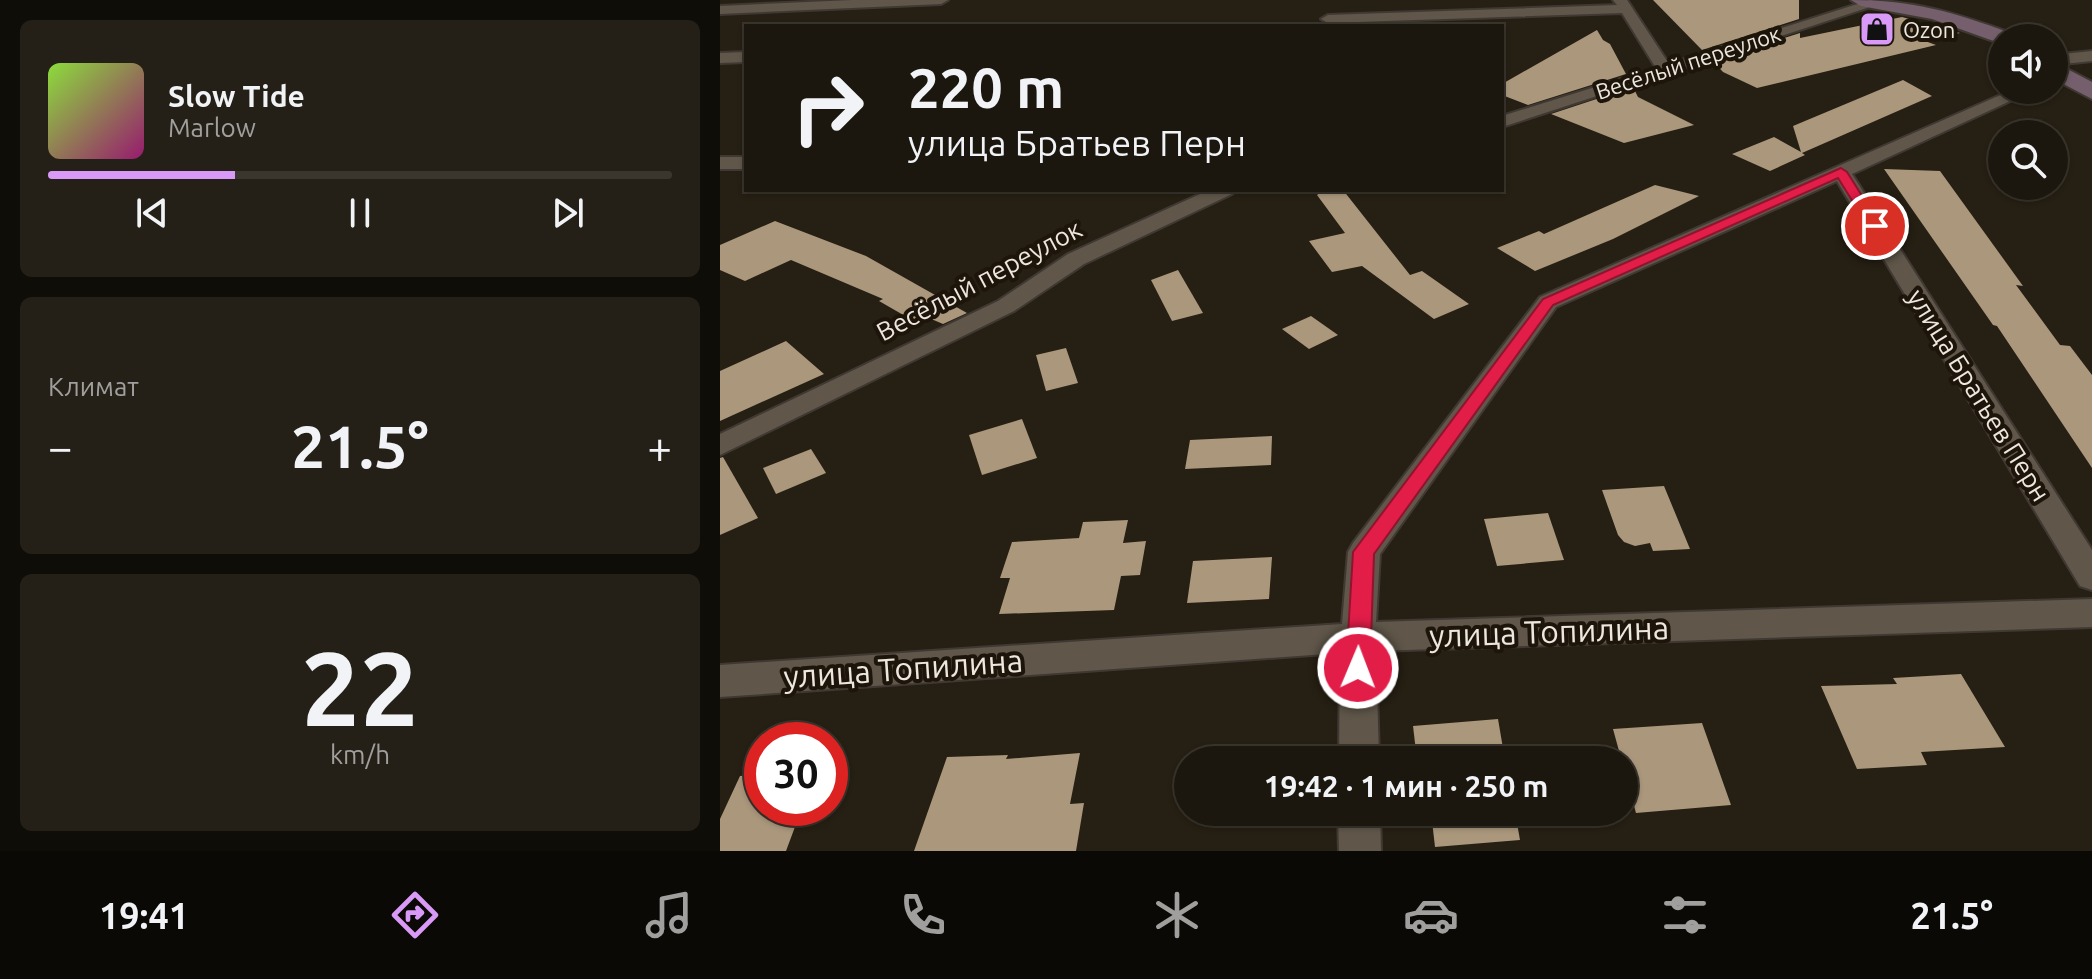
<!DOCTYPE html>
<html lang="ru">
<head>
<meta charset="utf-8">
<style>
	body { margin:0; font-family:Ubuntu,sans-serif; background:#252017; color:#f1f3f6; height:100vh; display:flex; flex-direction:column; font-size:30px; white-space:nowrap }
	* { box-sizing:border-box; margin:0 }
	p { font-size:26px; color:#a09f9e }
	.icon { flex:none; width:44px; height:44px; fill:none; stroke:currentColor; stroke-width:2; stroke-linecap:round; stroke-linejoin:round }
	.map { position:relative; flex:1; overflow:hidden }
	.drawer { display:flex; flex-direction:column; gap:20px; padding:20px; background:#0f0d08; width:720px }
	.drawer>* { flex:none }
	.hud { position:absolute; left:24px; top:24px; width:760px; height:168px; border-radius:0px; box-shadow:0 2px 6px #0004,0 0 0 2px #3a362e; background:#1c170e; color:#f1f3f6; overflow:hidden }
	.fabs { position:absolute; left:1268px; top:24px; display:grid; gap:16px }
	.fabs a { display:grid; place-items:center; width:80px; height:80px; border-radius:50%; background:#1c170e; box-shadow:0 2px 6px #0004,0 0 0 2px #3a362e; font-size:40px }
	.speed { position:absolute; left:24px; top:722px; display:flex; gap:16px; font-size:40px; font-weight:700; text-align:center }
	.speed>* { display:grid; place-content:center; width:104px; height:104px; border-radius:50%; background:#1c170e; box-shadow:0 2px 6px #0004,0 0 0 2px #3a362e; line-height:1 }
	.speed .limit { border:12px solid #d22; background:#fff; color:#111 }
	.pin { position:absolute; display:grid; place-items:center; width:68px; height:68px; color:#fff; margin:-34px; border:4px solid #fff; border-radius:50%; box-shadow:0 2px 8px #0007 }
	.me { position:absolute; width:88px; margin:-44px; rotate:1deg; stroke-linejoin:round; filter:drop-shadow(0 0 6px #0008) }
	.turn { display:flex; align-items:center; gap:28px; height:168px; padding:0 32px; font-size:36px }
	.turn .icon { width:104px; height:104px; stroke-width:2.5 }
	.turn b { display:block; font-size:56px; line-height:68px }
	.big { font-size:60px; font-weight:600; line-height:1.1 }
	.drawer .tile { flex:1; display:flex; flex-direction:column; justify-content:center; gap:12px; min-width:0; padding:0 28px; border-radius:12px; background:#252017 }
	.drawer .dial { align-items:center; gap:0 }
	.dial b { font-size:104px; line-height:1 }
	.song { display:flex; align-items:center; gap:24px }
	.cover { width:96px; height:96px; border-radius:12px; background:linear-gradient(135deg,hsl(90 70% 55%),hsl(320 70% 35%)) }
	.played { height:8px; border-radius:4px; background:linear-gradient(90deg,#d99af7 30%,#3a362e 30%) }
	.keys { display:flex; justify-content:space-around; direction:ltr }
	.heat { display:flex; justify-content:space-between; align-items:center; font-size:44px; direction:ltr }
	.trip { position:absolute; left:454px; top:746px; width:464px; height:80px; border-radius:40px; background:#1c170e; box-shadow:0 2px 6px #0004,0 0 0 2px #3a362e; font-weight:600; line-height:80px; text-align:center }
	.tab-bar { display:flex; height:128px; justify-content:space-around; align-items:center; background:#0b0906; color:#a09f9e }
	.tab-bar .icon { width:56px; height:56px }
	.tab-bar .current { color:#d99af7 }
	.tab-bar b { font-size:36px; color:#f1f3f6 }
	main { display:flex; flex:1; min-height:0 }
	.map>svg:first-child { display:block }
	.building { fill:#aa977c }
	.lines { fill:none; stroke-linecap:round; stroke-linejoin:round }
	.street-casing { stroke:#403933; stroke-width:4 }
	.secondary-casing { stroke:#403933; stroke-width:4 }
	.street { fill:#60574a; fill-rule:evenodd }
	.secondary { fill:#755f6d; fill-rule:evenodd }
	.route { fill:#e11d48; stroke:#92132f; stroke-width:2 }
	.labels { text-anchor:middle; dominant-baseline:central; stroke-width:8; stroke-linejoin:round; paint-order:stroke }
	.far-poi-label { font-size:22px; fill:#ece7df; stroke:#1d150a; text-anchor:start }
	.far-street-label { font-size:22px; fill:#ece7df; stroke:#1d150a }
	.street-label { font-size:26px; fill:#ece7df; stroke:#1d150a }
	.near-street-label { font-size:32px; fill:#ece7df; stroke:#1d150a }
</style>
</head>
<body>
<main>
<section class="drawer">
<div class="tile">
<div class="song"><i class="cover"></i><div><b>Slow Tide</b><p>Marlow</p></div></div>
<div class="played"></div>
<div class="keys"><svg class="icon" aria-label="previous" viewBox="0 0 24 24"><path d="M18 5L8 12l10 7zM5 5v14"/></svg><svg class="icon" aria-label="pause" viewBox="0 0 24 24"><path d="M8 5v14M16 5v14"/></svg><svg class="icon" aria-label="next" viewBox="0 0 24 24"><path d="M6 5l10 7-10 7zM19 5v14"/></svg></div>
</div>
<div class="tile"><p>Климат</p>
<div class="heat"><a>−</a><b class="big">21.5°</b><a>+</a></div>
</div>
<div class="tile dial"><b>22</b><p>km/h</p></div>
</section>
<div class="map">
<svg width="1372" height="851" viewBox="0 0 1372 851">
	<rect width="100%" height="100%" fill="#261f13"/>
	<g class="building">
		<polygon points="933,0 1079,0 1079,19 982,50"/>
		<polygon points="1182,17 1240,33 1205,41 1216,45 1037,88 1003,72 993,61 1080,33 1080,38"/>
		<polygon points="877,30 883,40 890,44 906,74 808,105 782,95 782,84"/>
		<polygon points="1183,80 1212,96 1082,153 1085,155 1050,171 1012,154 1054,137 1081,152 1073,126"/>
		<polygon points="913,87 918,97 974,125 904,143 831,114"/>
		<polygon points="1164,169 1220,171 1303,286 1296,285 1340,345 1350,346 1372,375 1372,468 1277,326 1273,325"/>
		<polygon points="935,185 979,196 893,239 815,271 777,248 819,231 824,234"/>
		<polygon points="603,190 623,190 690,275 702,271 749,304 714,319 642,266 612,272 589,241 625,233 597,195"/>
		<polygon points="55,221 146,256 247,313 223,324 202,315 192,320 159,301 163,299 71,260 25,281 0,270 0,245"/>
		<polygon points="458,270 483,313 452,321 431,280"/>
		<polygon points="591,316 618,335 589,349 562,329"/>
		<polygon points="66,341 104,374 0,421 0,371"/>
		<polygon points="346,348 358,383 326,391 316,355"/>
		<polygon points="302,419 317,458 262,475 249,435"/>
		<polygon points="552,436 551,465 465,469 470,440"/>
		<polygon points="91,449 106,473 56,494 43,468"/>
		<polygon points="3,457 38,518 0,535 0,458"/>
		<polygon points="944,486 970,549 933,551 930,543 915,546 904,542 898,535 882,490"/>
		<polygon points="828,513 844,560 777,566 764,519"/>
		<polygon points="408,520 403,543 426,541 420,575 401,576 394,610 279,614 290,578 280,578 292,542 359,538 363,522"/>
		<polygon points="552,557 549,599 467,603 473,561"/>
		<polygon points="1241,674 1285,747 1201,752 1207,765 1137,769 1101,686 1177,684 1173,678"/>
		<polygon points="778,719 785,760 697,760 693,726"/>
		<polygon points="982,723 1011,805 916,813 893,729"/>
		<polygon points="360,753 350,804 364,803 356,851 194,851 227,757 288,755 286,759"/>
		<polygon points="42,774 42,808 82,808 66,851 0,851 0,819 20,776"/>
		<polygon points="711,812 795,812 800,840 715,847"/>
	</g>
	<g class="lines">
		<defs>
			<g id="street">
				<polygon points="132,0 228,0 221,4 0,14 0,6"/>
				<polygon points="893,0 907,0 949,64 1150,0 1162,3 782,127 782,116 936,68 902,13 608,23 601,19 608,15 897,5"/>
				<polygon points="1372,51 1372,61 1334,65 1334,55"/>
				<polygon points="26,52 26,62 0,63 0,53"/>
				<polygon points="1292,90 1314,90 1132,174 1372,550 1372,590 1360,586 1117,181 836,307 660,554 656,622 1372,599 1372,627 656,651 659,760 619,760 620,653 0,697 0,665 622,624 628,552 633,543 820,297"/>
				<rect x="0" y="157" width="26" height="12"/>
				<polygon points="489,190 515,190 512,194 364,264 294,311 0,455 0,434 278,301 348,254"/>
				<polygon points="618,812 660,812 661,851 619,851"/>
			</g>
			<g id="secondary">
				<path d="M1131,0C1194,0 1232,12 1291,33L1294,38H1282V44L1212,19L1141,6Z"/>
				<polygon points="1334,62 1372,82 1372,99 1334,79"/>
			</g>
		</defs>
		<use href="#street" class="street-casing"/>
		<use href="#secondary" class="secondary-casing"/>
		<use href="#street" class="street"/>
		<use href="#secondary" class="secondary"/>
	</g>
	<polygon class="route" points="1121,168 1127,172 1161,226 1159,229 1150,229 1118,178 833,305 654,554 650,668 646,675 638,677 630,675 626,668 633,552 823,299"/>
	<defs>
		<symbol id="shop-square" viewBox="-11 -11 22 22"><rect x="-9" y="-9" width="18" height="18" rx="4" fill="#d99af7" stroke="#1d150a"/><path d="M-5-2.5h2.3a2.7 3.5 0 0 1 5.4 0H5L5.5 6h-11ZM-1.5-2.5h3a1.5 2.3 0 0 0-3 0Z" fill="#111"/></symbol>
	</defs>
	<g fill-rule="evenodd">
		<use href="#shop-square" x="1137" y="9" width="40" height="40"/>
	</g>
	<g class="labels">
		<g class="far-poi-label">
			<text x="1183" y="29">Ozon</text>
		</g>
		<g class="far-street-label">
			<text transform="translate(968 62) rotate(-18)">Весёлый переулок</text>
		</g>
		<g class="street-label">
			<text transform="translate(259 280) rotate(-28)">Весёлый переулок</text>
			<text transform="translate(1259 395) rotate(58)">улица Братьев Перн</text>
		</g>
		<g class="near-street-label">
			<text transform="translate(829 631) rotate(-2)">улица Топилина</text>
			<text transform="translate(183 668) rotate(-4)">улица Топилина</text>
		</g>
	</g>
</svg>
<div class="fabs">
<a><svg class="icon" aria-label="sound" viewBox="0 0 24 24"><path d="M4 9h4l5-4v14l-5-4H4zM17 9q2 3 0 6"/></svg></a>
<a><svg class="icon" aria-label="search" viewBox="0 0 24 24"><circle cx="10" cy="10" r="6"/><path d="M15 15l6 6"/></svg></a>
</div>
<div class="speed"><div class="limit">30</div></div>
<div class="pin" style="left:1155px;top:226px;background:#d93025"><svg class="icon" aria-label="arrive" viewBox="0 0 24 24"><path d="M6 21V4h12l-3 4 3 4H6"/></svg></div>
<svg class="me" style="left:638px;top:668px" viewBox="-20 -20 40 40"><circle r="17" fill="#e11d48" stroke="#fff" stroke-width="3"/><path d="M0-11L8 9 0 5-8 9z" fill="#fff"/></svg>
<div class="trip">19:42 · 1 мин · 250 m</div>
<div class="hud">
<div class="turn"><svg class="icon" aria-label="right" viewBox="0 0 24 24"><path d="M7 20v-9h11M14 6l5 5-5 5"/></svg><div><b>220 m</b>улица Братьев Перн</div></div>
</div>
</div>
</main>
<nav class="tab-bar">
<b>19:41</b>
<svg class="icon current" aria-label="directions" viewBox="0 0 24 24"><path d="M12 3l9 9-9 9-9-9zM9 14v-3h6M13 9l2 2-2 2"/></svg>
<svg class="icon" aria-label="music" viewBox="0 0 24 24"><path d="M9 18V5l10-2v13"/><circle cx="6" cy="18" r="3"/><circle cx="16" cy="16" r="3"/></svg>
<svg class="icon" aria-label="phone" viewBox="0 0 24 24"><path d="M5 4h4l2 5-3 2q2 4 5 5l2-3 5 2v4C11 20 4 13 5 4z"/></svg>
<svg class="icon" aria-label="climate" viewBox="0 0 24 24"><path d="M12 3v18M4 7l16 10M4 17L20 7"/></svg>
<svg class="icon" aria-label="car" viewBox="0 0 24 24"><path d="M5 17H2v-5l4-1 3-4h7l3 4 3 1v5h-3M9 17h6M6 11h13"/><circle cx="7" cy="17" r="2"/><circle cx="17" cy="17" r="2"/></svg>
<svg class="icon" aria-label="filters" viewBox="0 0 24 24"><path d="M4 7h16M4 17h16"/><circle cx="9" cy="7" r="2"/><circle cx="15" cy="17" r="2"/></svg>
<b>21.5°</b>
</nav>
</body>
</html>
